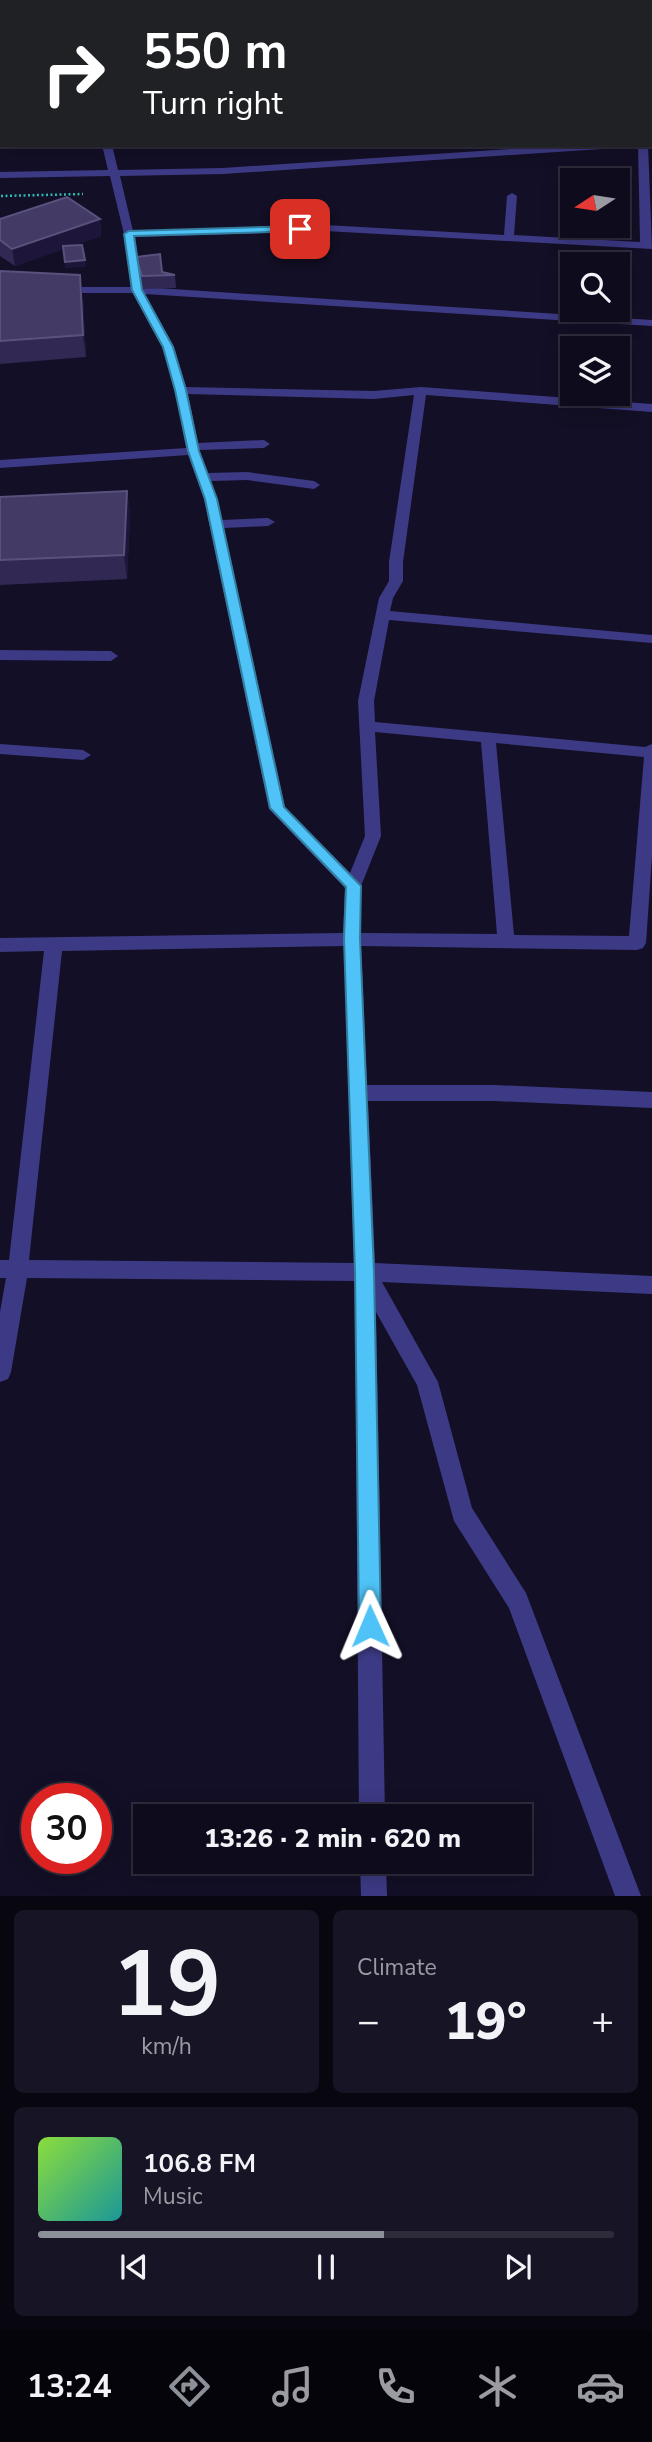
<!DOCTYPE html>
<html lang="en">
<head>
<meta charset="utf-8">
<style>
	body { margin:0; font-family:"Nunito Sans",sans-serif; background:#171425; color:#f1f3f6; height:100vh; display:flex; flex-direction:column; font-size:26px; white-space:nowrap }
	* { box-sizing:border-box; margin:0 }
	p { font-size:23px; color:#9b9ba3 }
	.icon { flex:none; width:38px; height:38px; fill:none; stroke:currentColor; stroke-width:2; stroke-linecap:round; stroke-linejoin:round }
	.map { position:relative; height:1896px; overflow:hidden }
	.drawer { display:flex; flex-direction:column; gap:14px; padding:14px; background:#08060f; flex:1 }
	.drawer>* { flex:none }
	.top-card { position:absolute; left:0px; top:0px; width:653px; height:147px; box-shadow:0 4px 18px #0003,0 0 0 2px #2e2b3b; background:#202124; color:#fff; overflow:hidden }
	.needle { width:46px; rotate:258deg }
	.tools { position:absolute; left:560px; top:168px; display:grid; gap:14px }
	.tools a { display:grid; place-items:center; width:70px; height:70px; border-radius:0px; background:#0e0b1c; box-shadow:0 4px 18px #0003,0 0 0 2px #2e2b3b; font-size:35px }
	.speed { position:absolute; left:21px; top:1783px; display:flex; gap:14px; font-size:35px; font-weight:700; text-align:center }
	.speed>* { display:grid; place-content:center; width:91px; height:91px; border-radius:50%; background:#0e0b1c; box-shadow:0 4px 18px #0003,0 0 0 2px #2e2b3b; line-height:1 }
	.speed .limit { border:10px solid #d22; background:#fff; color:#111 }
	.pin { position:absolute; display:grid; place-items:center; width:60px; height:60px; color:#fff; margin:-30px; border-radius:14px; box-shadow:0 4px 10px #0006 }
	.me { position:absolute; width:77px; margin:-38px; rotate:359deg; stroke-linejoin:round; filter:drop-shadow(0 0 5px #0008) }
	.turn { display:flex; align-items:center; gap:24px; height:147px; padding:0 28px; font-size:32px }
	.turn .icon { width:91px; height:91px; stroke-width:2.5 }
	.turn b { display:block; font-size:49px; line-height:60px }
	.big { font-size:52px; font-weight:800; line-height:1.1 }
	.drawer .widget { flex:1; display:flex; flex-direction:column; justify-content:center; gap:10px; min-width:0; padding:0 24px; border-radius:10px; background:#171425 }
	.drawer .dial { align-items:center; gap:0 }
	.dial b { font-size:91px; line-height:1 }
	.song { display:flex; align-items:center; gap:21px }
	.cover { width:84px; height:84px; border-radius:10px; background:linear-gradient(135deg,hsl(90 70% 55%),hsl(180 70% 35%)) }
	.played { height:7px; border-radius:4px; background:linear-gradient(90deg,#8c9099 60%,#2e2b3b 60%) }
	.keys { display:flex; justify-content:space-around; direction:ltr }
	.heat { display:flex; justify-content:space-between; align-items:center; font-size:38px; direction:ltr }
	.drawer .tiles { flex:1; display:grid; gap:14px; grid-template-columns:1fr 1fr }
	.widget:last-child { grid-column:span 2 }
	.trip { position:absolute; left:133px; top:1804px; width:399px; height:70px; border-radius:0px; background:#0e0b1c; box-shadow:0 4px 18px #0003,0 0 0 2px #2e2b3b; font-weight:800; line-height:70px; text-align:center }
	.tabs { display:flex; height:112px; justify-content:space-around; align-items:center; background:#06040b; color:#9b9ba3 }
	.tabs .icon { width:49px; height:49px }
	.tabs .active { color:#8c9099 }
	.tabs b { font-size:32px; color:#f1f3f6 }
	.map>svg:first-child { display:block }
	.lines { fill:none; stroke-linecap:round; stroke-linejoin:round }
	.path { stroke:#2fb8b0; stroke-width:2.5; stroke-dasharray:2 2.5; stroke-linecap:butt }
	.minor { fill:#3d3a85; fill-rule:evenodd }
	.wall { fill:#312854 }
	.shaded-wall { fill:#1d163a }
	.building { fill:#433a66; stroke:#5a527e; stroke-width:2 }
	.route { fill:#4fc3f7; stroke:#337fa1; stroke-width:2 }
</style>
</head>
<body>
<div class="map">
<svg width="652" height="1896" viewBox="0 0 652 1896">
	<rect width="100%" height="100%" fill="#130f26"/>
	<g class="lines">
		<polyline class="path" points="1,196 83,194"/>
		<g class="minor">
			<polygon points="53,0 82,0 51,2"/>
			<polygon points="302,0 310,0 311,2 303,2"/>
			<polygon points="379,0 396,0 377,2"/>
			<polygon points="448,0 457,0 458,2 449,2"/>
			<polygon points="646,0 652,0 652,4 651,2"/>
			<rect x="0" y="4" width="2" height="4"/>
			<rect x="651" y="15" width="1" height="4"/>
			<rect x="0" y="37" width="2" height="6"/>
			<rect x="651" y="78" width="1" height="6"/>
			<rect x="651" y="110" width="1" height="6"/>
			<rect x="0" y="136" width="2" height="6"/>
			<path d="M102,145H112L118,170L223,168L570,145H622L617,148L223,174L120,176L133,231L325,225L504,235L507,196L512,193L517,196L514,235L640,242L638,145H648L652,249L325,231L135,237L142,287L652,320V326L145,294L174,347L186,387L374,391L421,387L652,404V412L426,395L403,562V581L393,598L390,611L652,635V643L389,620L374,701L375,722L645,747L652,744V856L646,943L643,948L637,950L361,946L367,1085H494L652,1092V1108L494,1101H368L375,1263L652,1276V1294L382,1282L438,1382L472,1508L526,1593L641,1896H615L509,1608L454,1521L417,1385L376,1312L385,1816H359L355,1281L27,1278L11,1372L8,1379L0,1382V1312L6,1278H0V1260H9L44,951L0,952V938L343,933L345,888L269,809L204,499L188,455L0,468V460L186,448L175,390L162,347L133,293H59L54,290L59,287H131L124,234L110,176L0,178V172L108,170ZM188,394L374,399L414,395L389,562V581L379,598L358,701L365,836L350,873L285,807L224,528L268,526L275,522L268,518L222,520L211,481L247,480L314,489L320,485L314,481L247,472L208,473L199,450L264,448L270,444L264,440L198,443ZM375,732L481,742L497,934L361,933V886L381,836ZM496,743L644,757L629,936L514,935ZM344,946L354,1263L29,1260L62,951Z"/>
			<polygon points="0,650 111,651 118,656 111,661 0,660"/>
			<polygon points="0,744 83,750 91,755 83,760 0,754"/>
			<polygon points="360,1862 386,1862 387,1896 361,1896"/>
		</g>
	</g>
	<g class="wall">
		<polygon points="0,219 100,219 101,236 75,245 86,266 66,268 63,249 15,266 0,256"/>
		<polygon points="136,257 162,272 175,275 176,288 143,289 137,269"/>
		<polygon points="0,271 83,298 86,357 0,364"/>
		<polygon points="127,491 130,515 127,579 0,585 0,497"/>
	</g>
	<g class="shaded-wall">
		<polygon points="100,219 101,236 15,266 12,249"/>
		<polygon points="85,260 86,266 66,268 65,262"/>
		<polygon points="80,275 83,298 86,357 83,335"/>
		<polygon points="127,491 130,515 127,579 124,555"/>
	</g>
	<g class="building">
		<polygon points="67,197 100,219 12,249 0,240 0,219"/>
		<polygon points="82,245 85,260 65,262 63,246"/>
		<polygon points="160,254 162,272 175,275 142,276 136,257"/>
		<polygon points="0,271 80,275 83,335 0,341"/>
		<polygon points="127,491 124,555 0,560 0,497"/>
	</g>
	<polygon class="route" points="300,226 304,227 304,231 134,236 142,290 173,347 186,390 199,451 217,499 284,807 361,886 360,939 374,1272 381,1626 377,1634 370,1637 362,1634 359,1626 355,1272 344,939 346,887 270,808 205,499 188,451 175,390 163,347 132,290 124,234 129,231"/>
</svg>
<div class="tools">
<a><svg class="needle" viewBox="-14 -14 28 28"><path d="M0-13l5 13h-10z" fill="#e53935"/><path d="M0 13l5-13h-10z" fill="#9b9ba3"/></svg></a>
<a><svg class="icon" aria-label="search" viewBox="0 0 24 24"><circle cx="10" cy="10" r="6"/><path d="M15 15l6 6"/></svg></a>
<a><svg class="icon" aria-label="layers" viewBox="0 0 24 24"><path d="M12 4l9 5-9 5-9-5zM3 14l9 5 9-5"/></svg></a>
</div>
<div class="speed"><div class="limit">30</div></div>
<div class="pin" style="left:300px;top:229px;background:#d93025"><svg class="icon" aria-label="arrive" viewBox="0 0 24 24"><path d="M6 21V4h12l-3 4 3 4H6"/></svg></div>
<svg class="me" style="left:370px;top:1626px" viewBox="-20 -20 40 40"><path d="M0-17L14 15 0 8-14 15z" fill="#4fc3f7" stroke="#fff" stroke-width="4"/></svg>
<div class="trip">13:26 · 2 min · 620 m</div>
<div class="top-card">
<div class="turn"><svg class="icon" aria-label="right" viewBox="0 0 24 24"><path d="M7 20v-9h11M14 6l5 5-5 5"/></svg><div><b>550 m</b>Turn right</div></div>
</div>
</div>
<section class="drawer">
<div class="tiles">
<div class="widget dial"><b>19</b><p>km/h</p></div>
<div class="widget"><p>Climate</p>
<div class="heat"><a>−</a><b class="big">19°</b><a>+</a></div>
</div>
<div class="widget">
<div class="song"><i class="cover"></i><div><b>106.8 FM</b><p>Music</p></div></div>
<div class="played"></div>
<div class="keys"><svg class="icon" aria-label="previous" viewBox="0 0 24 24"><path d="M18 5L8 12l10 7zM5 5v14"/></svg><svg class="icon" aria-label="pause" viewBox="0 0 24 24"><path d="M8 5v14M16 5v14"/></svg><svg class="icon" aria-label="next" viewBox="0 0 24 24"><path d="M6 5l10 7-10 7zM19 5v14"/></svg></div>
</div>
</div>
</section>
<nav class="tabs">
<b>13:24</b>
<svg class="icon active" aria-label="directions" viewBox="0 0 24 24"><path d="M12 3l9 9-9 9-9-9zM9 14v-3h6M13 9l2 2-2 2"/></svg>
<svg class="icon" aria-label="music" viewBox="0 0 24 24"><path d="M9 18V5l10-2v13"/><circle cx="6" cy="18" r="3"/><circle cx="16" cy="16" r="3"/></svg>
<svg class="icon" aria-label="phone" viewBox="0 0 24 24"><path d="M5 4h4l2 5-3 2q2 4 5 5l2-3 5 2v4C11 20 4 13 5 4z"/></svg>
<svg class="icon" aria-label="climate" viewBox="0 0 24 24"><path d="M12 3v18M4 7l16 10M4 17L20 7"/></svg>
<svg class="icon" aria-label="car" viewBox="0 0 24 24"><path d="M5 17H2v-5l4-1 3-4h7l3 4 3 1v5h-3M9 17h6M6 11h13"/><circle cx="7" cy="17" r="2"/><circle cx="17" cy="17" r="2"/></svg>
</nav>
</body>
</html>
